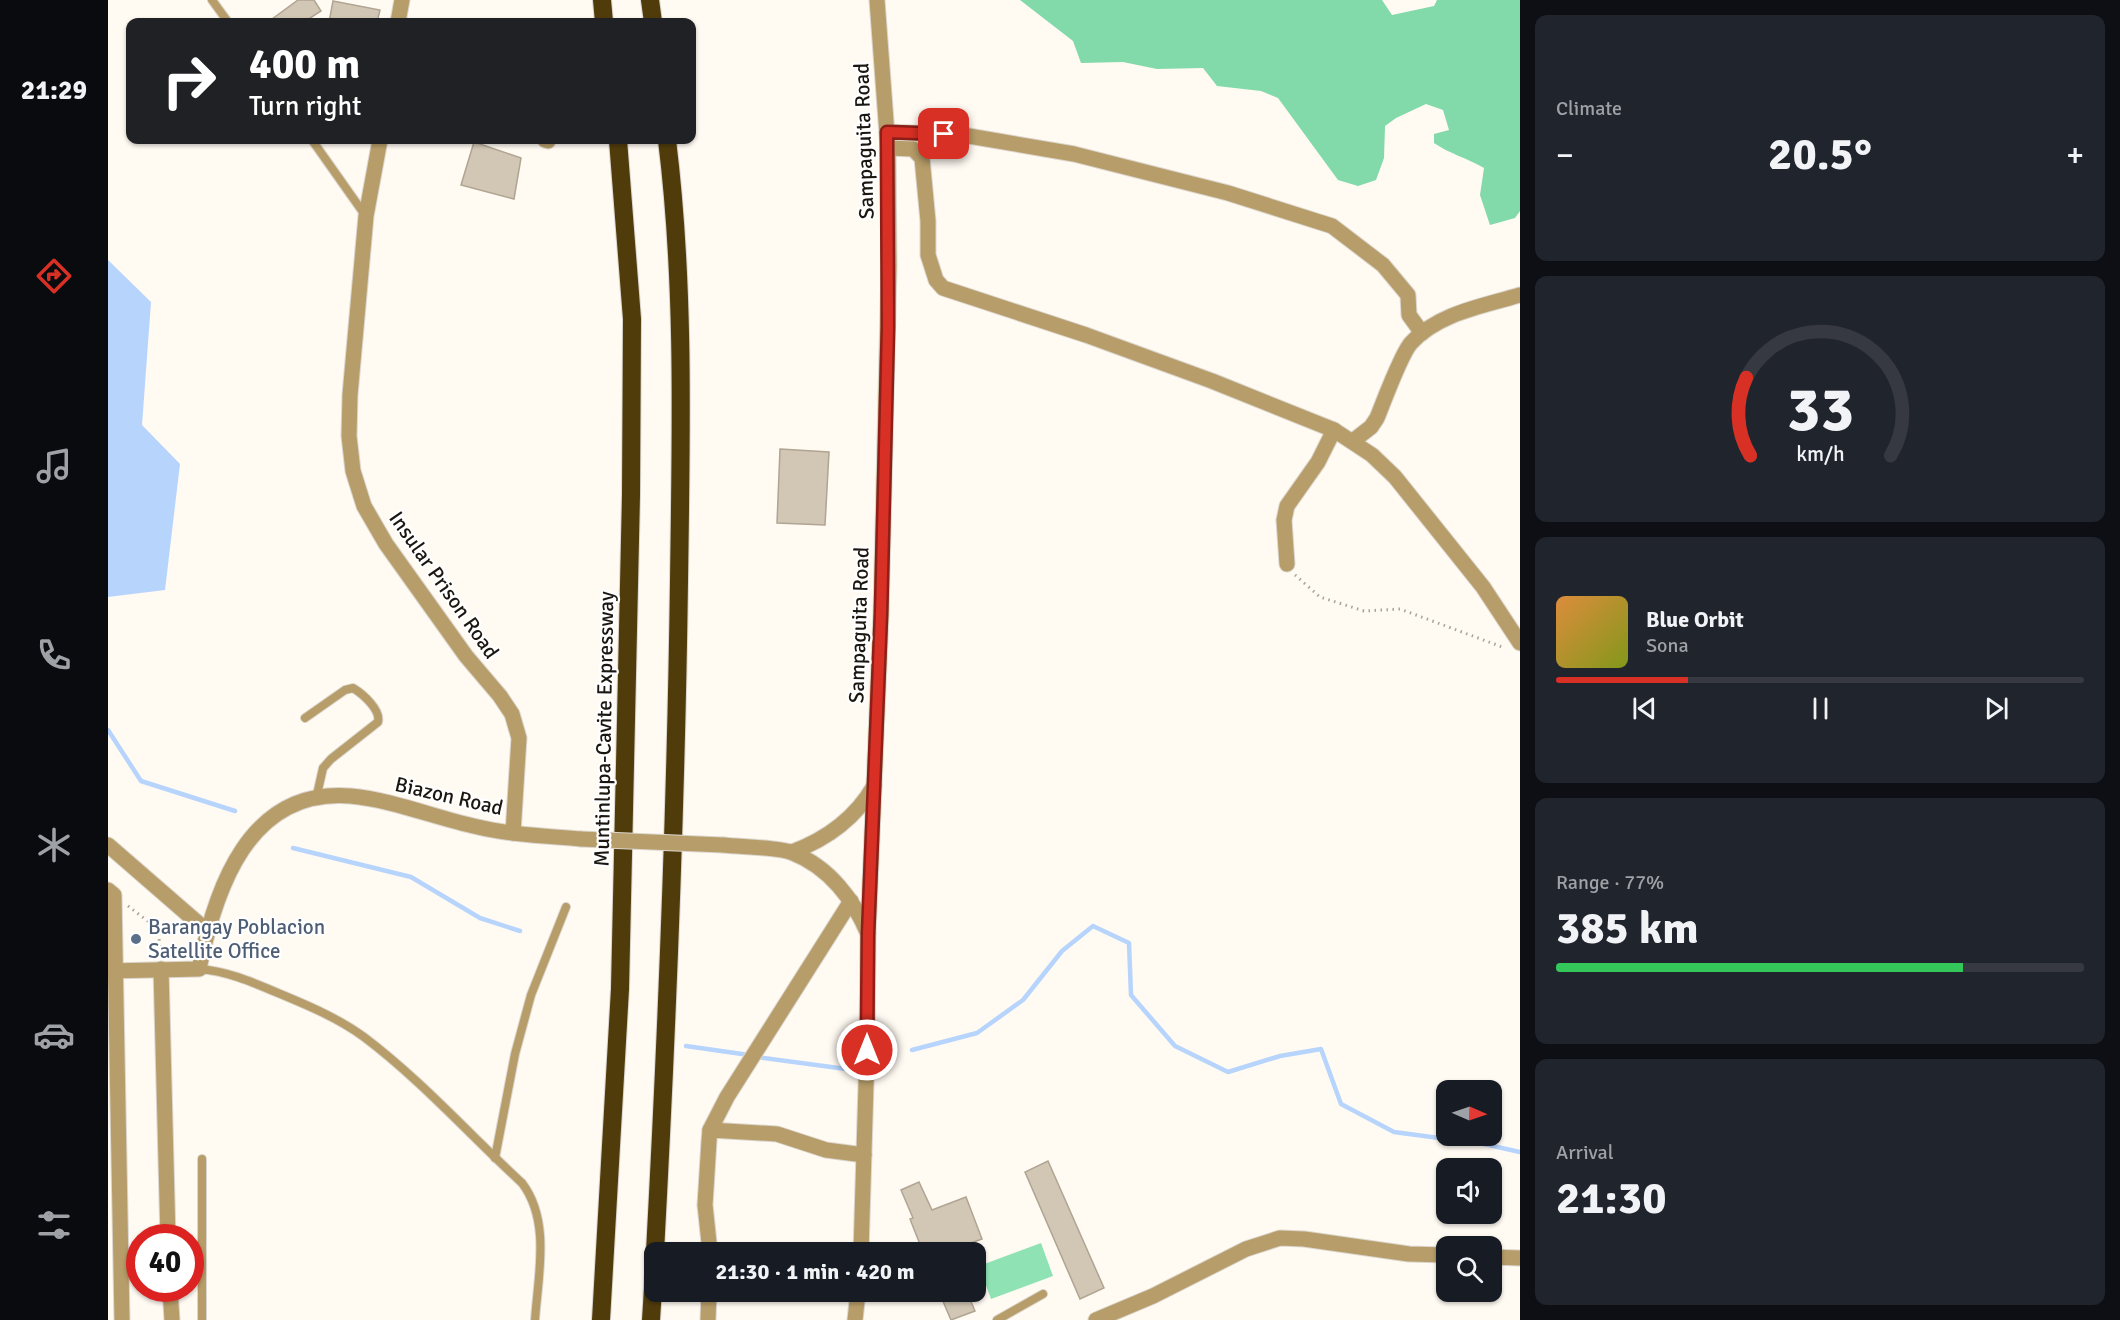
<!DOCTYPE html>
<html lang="en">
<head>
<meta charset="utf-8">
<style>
	body { margin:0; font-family:Signika,sans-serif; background:#20242c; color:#f1f3f6; height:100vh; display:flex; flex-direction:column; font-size:22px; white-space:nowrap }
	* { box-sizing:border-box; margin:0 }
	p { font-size:20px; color:#9ea1a6 }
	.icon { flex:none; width:33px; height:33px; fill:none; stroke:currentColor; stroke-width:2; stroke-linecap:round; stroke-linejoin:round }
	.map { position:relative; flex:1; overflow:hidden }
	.side { display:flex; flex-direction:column; gap:15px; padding:15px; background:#0d0f14; width:600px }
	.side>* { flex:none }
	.guide { position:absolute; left:18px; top:18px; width:570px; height:126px; border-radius:12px; box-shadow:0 2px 4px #0004; background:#202124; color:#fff; overflow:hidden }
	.needle { width:39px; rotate:92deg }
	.controls { position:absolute; left:1328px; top:1080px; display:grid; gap:12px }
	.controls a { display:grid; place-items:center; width:66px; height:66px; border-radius:12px; background:#171b24; box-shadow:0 2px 4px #0004; font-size:30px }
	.speed { position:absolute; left:18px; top:1224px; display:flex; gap:12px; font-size:30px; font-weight:700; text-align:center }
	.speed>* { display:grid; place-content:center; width:78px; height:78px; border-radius:50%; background:#171b24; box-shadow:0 2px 4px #0004; line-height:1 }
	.speed .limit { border:9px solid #d22; background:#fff; color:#111 }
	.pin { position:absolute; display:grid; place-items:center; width:51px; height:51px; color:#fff; margin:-26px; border-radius:12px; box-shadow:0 3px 9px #0006 }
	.me { position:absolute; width:66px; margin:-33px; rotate:0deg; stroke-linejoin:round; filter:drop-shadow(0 0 4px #0008) }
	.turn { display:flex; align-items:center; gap:21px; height:126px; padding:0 24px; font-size:27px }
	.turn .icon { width:78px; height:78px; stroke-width:2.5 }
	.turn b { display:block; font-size:42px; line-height:51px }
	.big { font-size:45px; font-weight:700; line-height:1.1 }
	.side .widget { flex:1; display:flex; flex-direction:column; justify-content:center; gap:9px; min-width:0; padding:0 21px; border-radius:12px; background:#20242c }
	.side .dial { align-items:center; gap:0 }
	.dial svg { height:156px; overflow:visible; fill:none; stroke:#363941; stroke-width:7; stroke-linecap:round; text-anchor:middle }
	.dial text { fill:#f1f3f6; stroke:none }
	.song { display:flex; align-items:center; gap:18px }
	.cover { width:72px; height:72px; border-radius:9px; background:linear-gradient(135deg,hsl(30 70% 55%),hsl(70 70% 35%)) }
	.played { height:6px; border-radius:3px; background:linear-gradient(90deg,#d93025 25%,#363941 25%) }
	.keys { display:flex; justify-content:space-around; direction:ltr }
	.heat { display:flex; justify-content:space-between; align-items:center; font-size:33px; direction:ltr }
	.charge { height:9px; border-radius:4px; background:linear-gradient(90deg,#34c759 77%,#363941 0) }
	.trip { position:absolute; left:536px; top:1242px; width:342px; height:60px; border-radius:12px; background:#171b24; box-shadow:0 2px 4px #0004; font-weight:700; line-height:60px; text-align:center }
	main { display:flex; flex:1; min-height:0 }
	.tab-bar { display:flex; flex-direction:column; width:108px; justify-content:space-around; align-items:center; background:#090b0e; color:#9ea1a6 }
	.tab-bar .icon { width:42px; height:42px }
	.tab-bar .on { color:#d93025 }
	.tab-bar b { font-size:27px; color:#f1f3f6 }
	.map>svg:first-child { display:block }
	.green { fill:#8ee2b3 }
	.forest { fill:#82d9a9 }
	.water { fill:#b7d4fd }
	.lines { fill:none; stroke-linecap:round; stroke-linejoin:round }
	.stream { stroke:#b7d4fd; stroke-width:4.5 }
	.building { fill:#d2c7b4; stroke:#b0a492; stroke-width:1.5 }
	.service-casing { stroke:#dbd6ce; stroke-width:10 }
	.minor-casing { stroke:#dbd6ce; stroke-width:17 }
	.tertiary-casing { stroke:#dbd6ce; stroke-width:17 }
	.motorway-casing { stroke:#dbd6ce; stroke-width:20 }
	.path { stroke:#a8a39c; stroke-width:3; stroke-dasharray:1.5 4.5; stroke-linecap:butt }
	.service { stroke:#b79d69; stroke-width:8 }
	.minor { stroke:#b79d69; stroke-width:15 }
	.tertiary { stroke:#b79d69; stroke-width:15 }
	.motorway { stroke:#503b0b; stroke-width:18 }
	.tertiary-bridge-casing { stroke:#dbd6ce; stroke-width:17; stroke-linecap:butt }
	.tertiary-bridge { stroke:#b79d69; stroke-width:15 }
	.route-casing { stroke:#8d1f18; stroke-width:15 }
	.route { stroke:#d93025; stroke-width:10 }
	.service-dot { fill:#5c6f8a; stroke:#fff; stroke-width:2 }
	.labels { text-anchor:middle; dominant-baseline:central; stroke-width:4.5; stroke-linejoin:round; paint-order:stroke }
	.street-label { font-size:21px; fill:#1b1610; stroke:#fff }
	.service-label { font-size:21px; fill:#4e5e75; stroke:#fff; text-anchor:start }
</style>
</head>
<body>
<main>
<nav class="tab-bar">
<b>21:29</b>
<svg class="icon on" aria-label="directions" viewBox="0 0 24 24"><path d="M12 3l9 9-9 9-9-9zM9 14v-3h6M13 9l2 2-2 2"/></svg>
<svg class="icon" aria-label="music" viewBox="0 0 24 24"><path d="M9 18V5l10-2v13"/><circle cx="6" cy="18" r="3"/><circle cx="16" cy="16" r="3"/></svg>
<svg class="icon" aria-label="phone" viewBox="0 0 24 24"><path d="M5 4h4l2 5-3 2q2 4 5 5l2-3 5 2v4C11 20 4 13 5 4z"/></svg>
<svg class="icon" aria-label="climate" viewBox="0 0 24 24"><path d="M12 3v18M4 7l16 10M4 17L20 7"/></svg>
<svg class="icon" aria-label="car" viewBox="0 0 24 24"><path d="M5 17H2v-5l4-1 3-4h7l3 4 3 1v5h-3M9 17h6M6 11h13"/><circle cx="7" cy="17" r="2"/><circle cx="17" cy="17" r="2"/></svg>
<svg class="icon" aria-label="filters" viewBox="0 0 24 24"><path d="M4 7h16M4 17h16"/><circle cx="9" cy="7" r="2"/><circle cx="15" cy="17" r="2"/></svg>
</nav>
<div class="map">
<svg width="1412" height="1320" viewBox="0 0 1412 1320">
	<rect width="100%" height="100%" fill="#fffaf2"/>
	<polygon class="green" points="933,1243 945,1276 883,1299 871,1266"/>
	<path class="forest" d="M912,0H1274L1284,15L1326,6L1329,0H1412V211L1407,218L1382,225L1372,195L1376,168C1359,158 1342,154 1326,143V134L1341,130L1335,110L1318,104L1288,118L1277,126L1276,158L1268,180L1250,186L1230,180L1170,98L1153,91L1109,86L1095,68L1049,69L1015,62L973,63L965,41Z"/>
	<polygon class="water" points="0,260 43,302 34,425 72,464 57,590 0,597"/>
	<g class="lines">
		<g class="stream">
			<polyline points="0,730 33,781 127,811"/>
			<polyline points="185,848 303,877 372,918 412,931"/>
			<polyline points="578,1046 641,1055"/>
			<polyline points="804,1050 869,1033 915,1000 954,951 985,926 1021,943 1023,995 1067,1046 1120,1072 1172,1056 1213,1049 1233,1104 1286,1132 1376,1144 1412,1152"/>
			<polyline points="649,1057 738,1069"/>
		</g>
	</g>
	<g class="building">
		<polygon points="190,0 206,0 213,11 196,22 160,22"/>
		<polygon points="225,1 272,10 269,22 221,22"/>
		<polygon points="366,142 413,158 406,199 353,185"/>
		<polygon points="672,449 721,452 717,525 669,523"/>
		<polygon points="940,1161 996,1288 972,1299 917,1172"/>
		<polygon points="811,1182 824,1210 858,1197 874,1239 838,1252 815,1252 802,1219 805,1218 793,1190"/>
		<polygon points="831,1292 859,1292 867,1311 843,1320"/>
	</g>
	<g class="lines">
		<defs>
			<g id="service">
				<polyline points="104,0 120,22"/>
				<polyline points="204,140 257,215"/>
				<path d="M197,718L237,690L245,688C255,694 273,710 270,722L223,759L215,768L208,799"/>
				<path d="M91,969C119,971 144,982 170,993C199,1005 230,1018 256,1037C313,1080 362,1135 414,1183C443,1221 430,1276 427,1320"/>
				<polyline points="387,1158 407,1054 423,995 458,907"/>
				<polyline points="94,1320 94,1159"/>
				<polyline points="889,1320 935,1294"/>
			</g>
			<g id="minor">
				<polyline points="290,22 294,0"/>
				<polyline points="779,132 855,135 966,154 1120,193 1224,226 1275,265 1300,295 1301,315 1314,333"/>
				<polyline points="272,140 258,216 242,395 241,436 245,471 256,506 278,544 358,656 392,696 404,714 411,738 405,833"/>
				<polyline points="437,140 440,141"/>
				<polyline points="780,148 805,149 814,158 820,221 820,255 828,280 835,288 978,335 1104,381 1226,430 1264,455 1287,477 1375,587 1412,643"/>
				<path d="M1245,441L1263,427L1269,418C1276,401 1293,354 1303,343C1330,313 1376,306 1412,295"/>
				<polyline points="1179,564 1176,520 1179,506 1210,462 1226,430"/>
				<polyline points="0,845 99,931"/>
				<path d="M684,852C719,839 747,819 766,786"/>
				<polyline points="0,890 6,895 14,1320"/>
				<polyline points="760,934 773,614 781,266 780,148 769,0"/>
				<polyline points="53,969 60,1238"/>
				<polyline points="602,1130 669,1134 718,1150 756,1155"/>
				<polyline points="1383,1257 1412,1258"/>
				<polyline points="62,1288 64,1320"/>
				<polyline points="988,1320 1045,1296 1138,1249 1172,1238 1196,1239 1301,1254 1338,1255"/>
			</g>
			<g id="tertiary">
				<path d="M615,845C633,847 670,847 685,853C721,867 746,900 760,934L759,1051L753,1252"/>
				<path d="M0,971L91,969C107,890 140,788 242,796C286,800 327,818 370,827C403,835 439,836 473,839"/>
				<polyline points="602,1252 597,1205 601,1141 602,1130 619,1097 743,901"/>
				<polyline points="600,1320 601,1292"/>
				<polyline points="747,1320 750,1292"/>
			</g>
			<g id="motorway">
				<polyline points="494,0 496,22"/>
				<polyline points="542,0 545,22"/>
				<path d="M547,1252C559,1029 568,805 571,581C573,434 577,285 559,140"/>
				<polyline points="493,1320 512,989 523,495 524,319 510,140"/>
				<polyline points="543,1320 546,1272"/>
			</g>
		</defs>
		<use href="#service" class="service-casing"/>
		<use href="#minor" class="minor-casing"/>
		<use href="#tertiary" class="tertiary-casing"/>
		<use href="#motorway" class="motorway-casing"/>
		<g class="path">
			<polyline points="1187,575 1212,597 1256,611 1292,609 1397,648"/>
			<polyline points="20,906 50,929 53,956"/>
		</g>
		<use href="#service" class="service"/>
		<use href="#minor" class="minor"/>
		<use href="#tertiary" class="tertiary"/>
		<use href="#motorway" class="motorway"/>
		<defs>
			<polyline id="tertiary-bridge" points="473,839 615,845"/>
		</defs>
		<use href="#tertiary-bridge" class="tertiary-bridge-casing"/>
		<use href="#tertiary-bridge" class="tertiary-bridge"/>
	</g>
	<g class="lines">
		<defs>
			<polyline id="route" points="759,1050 760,934 773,614 780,327 779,132 836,134"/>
		</defs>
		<use href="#route" class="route-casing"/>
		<use href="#route" class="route"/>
	</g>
	<circle class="service-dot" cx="28" cy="939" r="6"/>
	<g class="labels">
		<g class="street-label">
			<text transform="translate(756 141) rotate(-92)">Sampaguita Road</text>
			<text transform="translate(336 585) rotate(55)">Insular Prison Road</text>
			<text transform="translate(751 625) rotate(-88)">Sampaguita Road</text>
			<text transform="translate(496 729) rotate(-89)">Muntinlupa-Cavite Expressway</text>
			<text transform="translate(341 796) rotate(13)">Biazon Road</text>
		</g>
		<g class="service-label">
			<text x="40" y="927">Barangay Poblacion<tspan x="40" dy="24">Satellite Office</tspan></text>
		</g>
	</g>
</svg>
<div class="controls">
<a><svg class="needle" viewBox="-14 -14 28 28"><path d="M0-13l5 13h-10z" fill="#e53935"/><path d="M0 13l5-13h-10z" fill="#9ea1a6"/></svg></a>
<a><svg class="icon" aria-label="sound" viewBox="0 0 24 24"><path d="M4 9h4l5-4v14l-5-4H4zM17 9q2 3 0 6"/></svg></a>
<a><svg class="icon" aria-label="search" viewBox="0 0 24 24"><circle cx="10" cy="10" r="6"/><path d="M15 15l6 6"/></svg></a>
</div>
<div class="speed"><div class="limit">40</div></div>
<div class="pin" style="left:836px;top:134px;background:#d93025"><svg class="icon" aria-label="arrive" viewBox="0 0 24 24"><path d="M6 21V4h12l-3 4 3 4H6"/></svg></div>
<svg class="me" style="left:759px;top:1050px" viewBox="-20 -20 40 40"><circle r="17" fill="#d93025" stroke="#fff" stroke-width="3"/><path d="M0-11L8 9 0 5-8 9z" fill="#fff"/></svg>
<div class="trip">21:30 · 1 min · 420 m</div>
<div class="guide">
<div class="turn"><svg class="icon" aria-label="right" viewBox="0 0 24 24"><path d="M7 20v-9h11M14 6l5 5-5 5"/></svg><div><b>400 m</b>Turn right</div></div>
</div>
</div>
<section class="side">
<div class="widget"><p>Climate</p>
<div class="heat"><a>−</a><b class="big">20.5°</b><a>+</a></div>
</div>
<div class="widget dial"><svg viewBox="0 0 100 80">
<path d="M14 69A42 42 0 1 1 86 69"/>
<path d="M14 69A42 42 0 0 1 12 29" stroke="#d93025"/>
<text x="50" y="56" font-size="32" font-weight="700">33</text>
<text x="50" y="72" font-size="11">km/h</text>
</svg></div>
<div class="widget">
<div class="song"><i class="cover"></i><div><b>Blue Orbit</b><p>Sona</p></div></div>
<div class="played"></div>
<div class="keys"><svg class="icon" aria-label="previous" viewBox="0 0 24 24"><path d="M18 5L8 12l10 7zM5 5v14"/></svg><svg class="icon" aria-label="pause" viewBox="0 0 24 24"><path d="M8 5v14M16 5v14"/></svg><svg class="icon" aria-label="next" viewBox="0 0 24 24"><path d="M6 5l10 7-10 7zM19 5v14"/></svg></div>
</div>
<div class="widget"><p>Range · 77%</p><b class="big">385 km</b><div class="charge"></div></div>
<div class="widget"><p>Arrival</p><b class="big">21:30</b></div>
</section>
</main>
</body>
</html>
